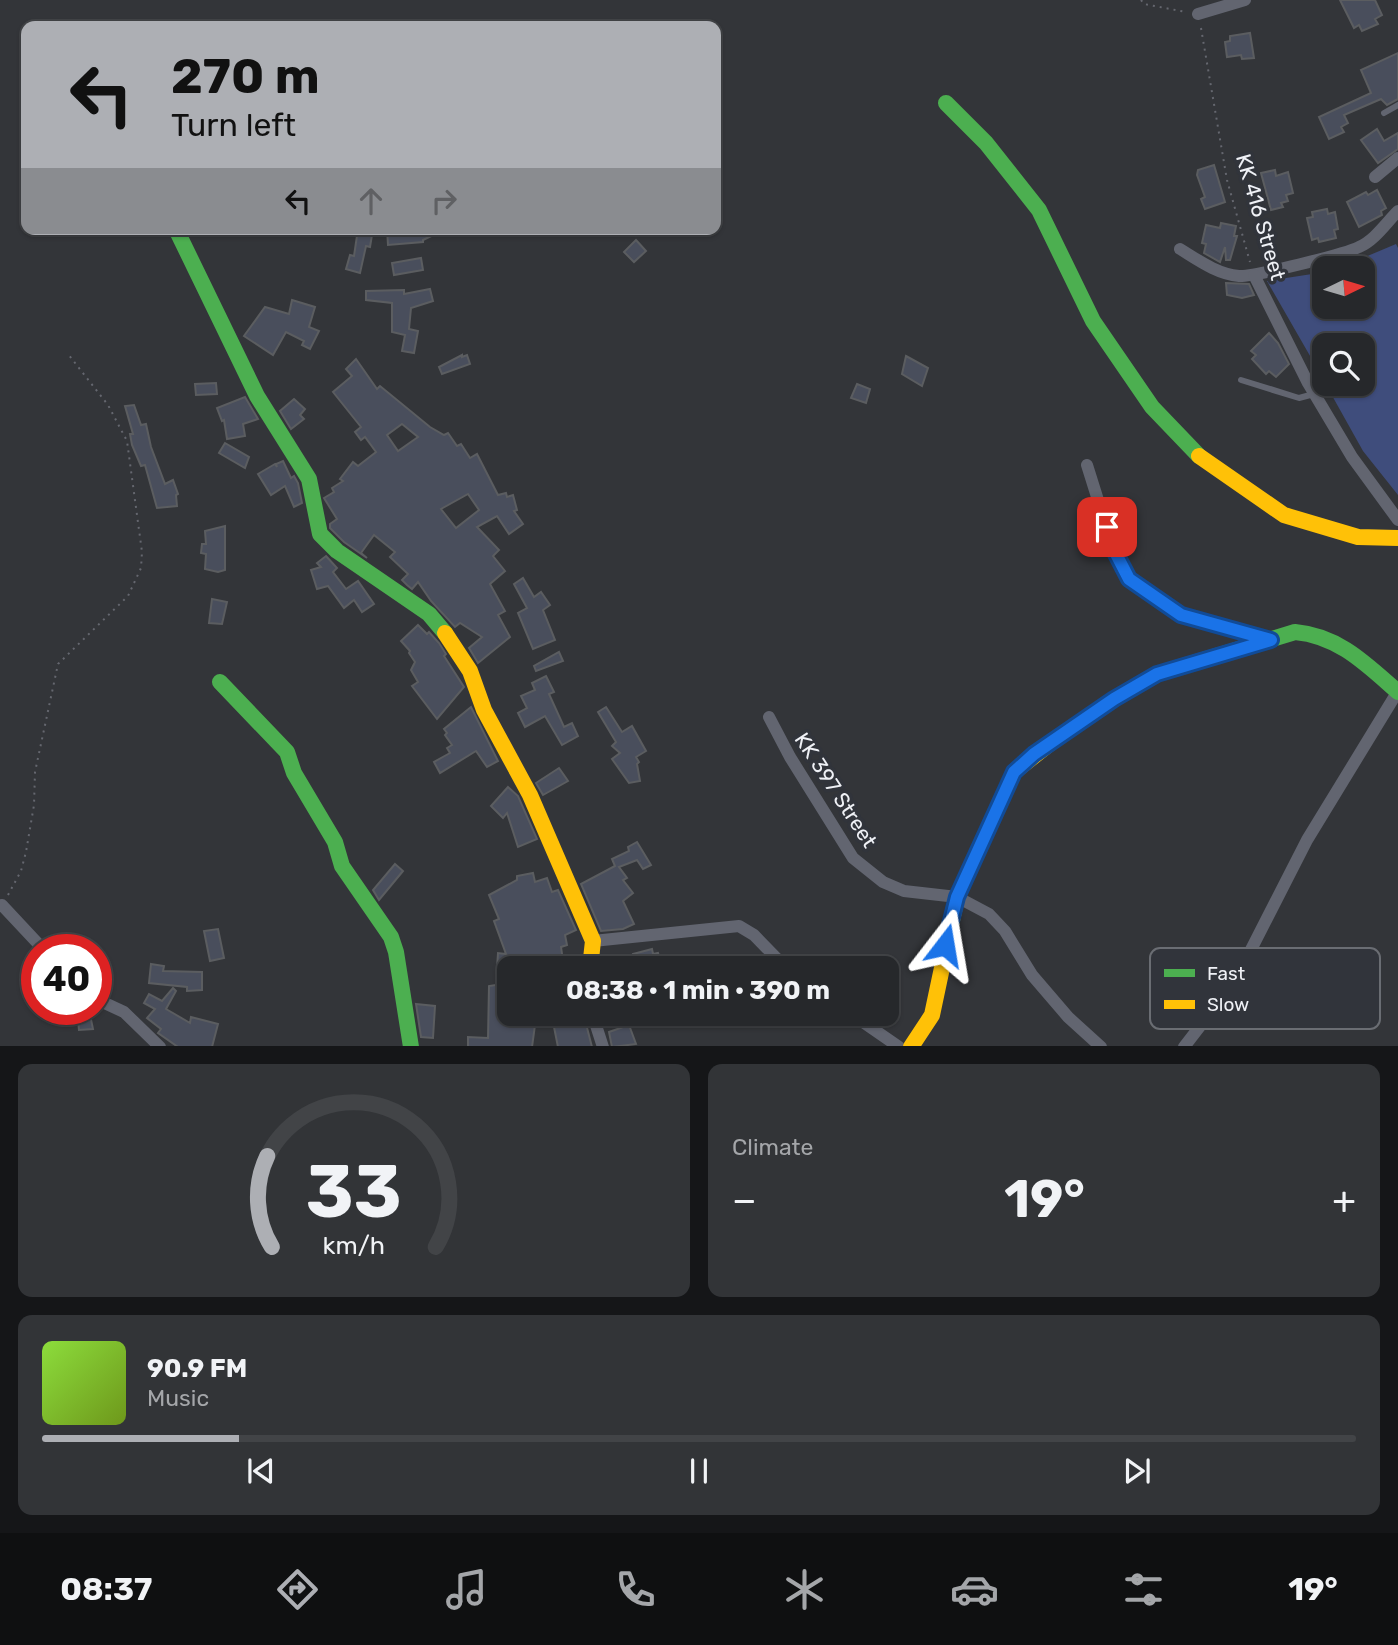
<!DOCTYPE html>
<html lang="en">
<head>
<meta charset="utf-8">
<style>
	body { margin:0; font-family:Rubik,sans-serif; background:#323437; color:#f1f3f6; height:100vh; display:flex; flex-direction:column; font-size:26px; white-space:nowrap }
	* { box-sizing:border-box; margin:0 }
	p { font-size:23px; color:#a4a6a9 }
	.icon { flex:none; width:38px; height:38px; fill:none; stroke:currentColor; stroke-width:2; stroke-linecap:round; stroke-linejoin:round }
	.map { position:relative; height:1046px; overflow:hidden }
	.panel { display:flex; flex-direction:column; gap:18px; padding:18px; background:#151618; flex:1 }
	.panel>* { flex:none }
	.top-card { position:absolute; left:21px; top:21px; width:700px; height:214px; border-radius:14px; box-shadow:0 2px 5px #0004,0 0 0 2px #424447; background:#adafb4; color:#111; overflow:hidden }
	.needle { width:46px; rotate:85deg }
	.tools { position:absolute; left:1312px; top:256px; display:grid; gap:14px }
	.tools a { display:grid; place-items:center; width:63px; height:63px; border-radius:14px; background:#26282b; box-shadow:0 2px 5px #0004,0 0 0 2px #424447; font-size:35px }
	.speed { position:absolute; left:21px; top:934px; display:flex; gap:14px; font-size:35px; font-weight:700; text-align:center }
	.speed>* { display:grid; place-content:center; width:91px; height:91px; border-radius:50%; background:#26282b; box-shadow:0 2px 5px #0004,0 0 0 2px #424447; line-height:1 }
	.speed .limit { border:10px solid #d22; background:#fff; color:#111 }
	.pin { position:absolute; display:grid; place-items:center; width:60px; height:60px; color:#fff; margin:-30px; border-radius:14px; box-shadow:0 4px 10px #0006 }
	.me { position:absolute; width:77px; margin:-38px; rotate:14deg; stroke-linejoin:round; filter:drop-shadow(0 0 5px #0008) }
	.turn { display:flex; align-items:center; gap:24px; height:147px; padding:0 35px; font-size:32px }
	.turn .icon { width:91px; height:91px; stroke-width:2.5 }
	.turn b { display:block; font-size:49px; line-height:60px }
	.lanes { display:flex; align-items:center; height:66px; padding:0 35px; background:#0003; justify-content:center; gap:35px; direction:ltr }
	.lanes .off { opacity:.35 }
	.big { font-size:52px; font-weight:700; line-height:1.1 }
	.panel .tile { flex:1; display:flex; flex-direction:column; justify-content:center; gap:10px; min-width:0; padding:0 24px; border-radius:14px; background:#323437 }
	.panel .dial { align-items:center; gap:0 }
	.dial svg { height:182px; overflow:visible; fill:none; stroke:#424447; stroke-width:7; stroke-linecap:round; text-anchor:middle }
	.dial text { fill:#f1f3f6; stroke:none }
	.song { display:flex; align-items:center; gap:21px }
	.cover { width:84px; height:84px; border-radius:10px; background:linear-gradient(135deg,hsl(90 70% 55%),hsl(80 70% 35%)) }
	.played { height:7px; border-radius:4px; background:linear-gradient(90deg,#adafb4 15%,#424447 15%) }
	.keys { display:flex; justify-content:space-around; direction:ltr }
	.heat { display:flex; justify-content:space-between; align-items:center; font-size:38px; direction:ltr }
	.panel .tiles { flex:1; display:grid; gap:18px; grid-template-columns:1fr 1fr }
	.tile:last-child { grid-column:span 2 }
	.trip { position:absolute; left:497px; top:956px; width:402px; height:70px; border-radius:14px; background:#26282b; box-shadow:0 2px 5px #0004,0 0 0 2px #424447; font-weight:700; line-height:70px; text-align:center }
	.tab-bar { display:flex; height:112px; justify-content:space-around; align-items:center; background:#0f1011; color:#a4a6a9 }
	.tab-bar .icon { width:49px; height:49px }
	.tab-bar .current { color:#adafb4 }
	.tab-bar b { font-size:32px; color:#f1f3f6 }
	.map>svg:first-child { display:block }
	.green { fill:#3f4d7c }
	.building { fill:#494e5c; stroke:#5b5d60; stroke-width:2; fill-rule:evenodd }
	.lines { fill:none; stroke-linecap:round; stroke-linejoin:round }
	.path { stroke:#65676f; stroke-width:2; stroke-dasharray:2 5; stroke-linecap:butt }
	.lane { stroke:#626570; stroke-width:6 }
	.street { stroke:#626570; stroke-width:12 }
	.fast { stroke:#4caf50; stroke-width:16 }
	.slow { stroke:#ffc107; stroke-width:16 }
	.route-casing { stroke:#114b97; stroke-width:18 }
	.route { stroke:#1a73e8; stroke-width:12 }
	.labels { text-anchor:middle; dominant-baseline:central; stroke-width:7; stroke-linejoin:round; paint-order:stroke }
	.street-label { font-size:21px; fill:#eff1f6; stroke:#31343b }
	.key { fill:#31343b; stroke:#6a6d73; stroke-width:2 }
	.key-label { font-size:19px; fill:#eff1f6 }
</style>
</head>
<body>
<div class="map">
<svg width="1398" height="1047" viewBox="0 0 1398 1047">
	<rect width="100%" height="100%" fill="#333539"/>
	<polygon class="green" points="1396,244 1398,248 1398,495 1363,451 1325,383 1363,383 1363,345 1325,345 1325,382 1267,281 1325,272 1325,306 1363,306 1363,268 1339,268"/>
	<g class="building">
		<polygon points="1340,0 1375,0 1382,15 1375,19 1378,24 1362,31 1359,25 1354,28"/>
		<polygon points="1250,33 1254,58 1242,59 1241,55 1227,57 1225,42 1230,41 1230,36"/>
		<polygon points="1398,53 1398,99 1387,105 1381,99 1344,115 1348,123 1341,127 1344,132 1329,139 1319,117 1371,93 1361,70"/>
		<polygon points="1377,129 1384,141 1398,133 1398,149 1378,163 1361,140"/>
		<polygon points="1214,165 1225,202 1205,209 1201,199 1205,197 1197,175 1198,170"/>
		<polygon points="1275,170 1276,176 1288,172 1293,193 1286,195 1288,201 1281,203 1283,207 1271,210 1261,173"/>
		<polygon points="1377,190 1386,208 1381,211 1382,215 1359,227 1347,202 1366,192 1368,195"/>
		<polygon points="1327,209 1328,214 1335,212 1338,229 1334,230 1336,238 1319,242 1318,238 1312,240 1307,218 1313,217 1312,212"/>
		<polygon points="1221,223 1236,226 1234,236 1237,236 1230,260 1226,260 1225,247 1220,262 1204,253 1206,244 1202,243 1206,225 1220,228"/>
		<polygon points="358,229 373,229 370,247 366,246 360,273 346,269 350,255 354,256"/>
		<polygon points="387,229 446,229 423,240 423,242 388,245"/>
		<polygon points="636,240 646,251 634,262 624,252"/>
		<polygon points="421,258 423,270 394,275 392,263"/>
		<polygon points="1226,283 1249,284 1254,295 1242,298 1227,295"/>
		<polygon points="430,289 433,301 411,308 409,329 418,331 414,353 402,351 405,335 392,332 392,303 366,300 366,291 404,290 404,294"/>
		<polygon points="292,300 315,307 309,327 319,331 310,349 302,345 304,341 286,332 273,355 244,336 265,307 289,314"/>
		<polygon points="1269,333 1278,343 1289,364 1276,377 1269,371 1266,374 1252,359 1256,355 1251,351"/>
		<polygon points="462,355 462,357 467,355 470,364 442,374 439,367"/>
		<polygon points="906,356 928,368 922,386 902,374"/>
		<path d="M356,359L377,389L380,386L430,427L444,435L448,433L457,446L461,444L470,458L477,454L498,495L506,493L507,497L513,495L517,510L514,511L523,524L509,534L497,516L477,527L499,550L493,556L505,571L490,584L505,611L498,615L510,637L478,663L469,648L482,637L460,623L455,627L431,601L418,582L412,589L407,585L402,580L408,574L390,557L395,552L374,535L361,553L367,558L344,542L330,528V524L337,519L324,498L334,492L332,488L343,481L340,479L353,462L358,466L376,452L365,437L361,440L355,432L361,427L333,392L352,376L346,369ZM402,424L418,437L398,451L387,435ZM468,494L479,510L456,528L441,509Z"/>
		<polygon points="216,383 217,394 196,395 195,384"/>
		<polygon points="857,384 870,389 866,403 851,398"/>
		<polygon points="245,397 258,419 243,424 245,436 227,439 224,420 222,421 217,408"/>
		<polygon points="294,399 305,409 300,415 304,419 291,429 280,411"/>
		<polygon points="134,405 141,425 146,424 151,447 165,484 173,480 178,494 176,495 177,506 157,508 145,465 141,466 132,445 130,434 133,434 125,406"/>
		<polygon points="225,443 249,457 245,468 219,453"/>
		<polygon points="283,461 291,478 294,476 298,483 302,503 294,507 285,486 271,495 258,474 275,464 277,467 276,464"/>
		<polygon points="225,526 225,570 218,572 205,569 206,554 201,553 202,544 206,544 205,531"/>
		<polygon points="326,556 337,568 333,572 346,589 358,581 374,604 362,612 354,600 344,608 328,586 317,589 311,570 321,567 317,563"/>
		<polygon points="523,578 534,597 541,592 550,605 543,610 555,640 533,649 518,613 527,608 514,584"/>
		<polygon points="212,599 227,602 222,624 209,623"/>
		<polygon points="418,625 427,634 429,632 439,643 446,654 444,656 464,687 437,719 412,686 418,682 411,670 415,662 409,653 410,651 401,641"/>
		<polygon points="559,652 563,661 536,671 534,666"/>
		<polygon points="546,676 554,692 549,694 564,727 572,723 578,736 562,745 545,716 525,727 518,713 527,708 521,696 535,690 532,683"/>
		<polygon points="471,707 498,761 487,767 476,751 440,773 434,762 450,753 447,748 452,745 445,735 447,733 444,729"/>
		<polygon points="606,707 622,732 632,726 646,751 636,757 639,762 637,764 640,781 629,783 612,759 620,753 612,746 616,742 598,712"/>
		<polygon points="559,768 568,781 543,795 536,783"/>
		<polygon points="508,787 518,796 537,839 518,847 507,813 503,818 491,806"/>
		<polygon points="637,842 651,865 643,869 637,860 619,867 627,878 623,880 633,893 623,901 634,924 623,929 601,931 581,884 615,866 612,859 629,851 628,847"/>
		<polygon points="395,864 403,871 379,900 373,890"/>
		<polygon points="533,873 535,882 547,878 552,892 558,890 576,930 565,935 567,945 561,947 564,968 497,968 498,953 506,954 494,921 499,919 489,895 517,880 517,876"/>
		<polygon points="218,929 224,958 210,961 204,931"/>
		<polygon points="652,949 653,954 658,953 661,963 636,968 633,954"/>
		<polygon points="151,964 164,966 163,971 202,972 202,990 187,991 187,987 149,983"/>
		<polygon points="509,983 509,1013 554,1013 557,1024 535,1025 532,1047 468,1047 468,1037 488,1038 489,986"/>
		<polygon points="173,988 176,991 166,1009 190,1023 191,1017 218,1024 212,1047 178,1047 158,1033 161,1029 147,1018 155,1009 144,1003 149,994 162,1001"/>
		<polygon points="416,1004 435,1006 433,1038 421,1037"/>
		<polygon points="77,1010 89,1010 93,1029 79,1030"/>
		<polygon points="584,1016 592,1047 558,1047 554,1027 575,1022 574,1018"/>
		<polygon points="629,1025 636,1044 612,1047 609,1032"/>
	</g>
	<g class="lines">
		<g class="path">
			<polyline points="1141,0 1144,4 1186,12"/>
			<polyline points="1201,28 1227,180 1250,262"/>
			<polyline points="8,895 21,871 26,852 34,805 35,772 58,664 128,596 141,568 142,552 127,441 108,405 68,354"/>
		</g>
		<g class="lane">
			<polyline points="1384,113 1398,105"/>
			<polyline points="1241,380 1299,398 1314,394"/>
		</g>
		<g class="street">
			<polyline points="1198,14 1245,0"/>
			<polyline points="1375,177 1398,158"/>
			<path d="M1180,249C1198,260 1217,274 1239,276C1253,277 1345,254 1359,247C1375,240 1386,223 1398,211"/>
			<polyline points="1254,275 1308,383 1352,457 1398,520"/>
			<polyline points="1087,465 1113,548 1129,579 1181,615 1271,640"/>
			<polyline points="769,717 790,757 853,858 883,882 904,891 957,897 989,914 1005,931 1032,975 1068,1017 1101,1047"/>
			<polyline points="2,905 44,950"/>
			<polyline points="593,941 739,926 754,935 786,968"/>
			<polyline points="96,999 124,1012 160,1047"/>
			<polyline points="592,1013 603,1047"/>
			<polyline points="850,1013 899,1047"/>
			<polyline points="1184,1047 1235,981 1307,840 1398,691"/>
		</g>
		<g class="fast">
			<polyline points="946,103 986,143 1039,210 1093,321 1152,407 1199,456"/>
			<polyline points="176,229 257,396 309,479 320,534 337,551 429,614 445,633"/>
			<polyline points="220,682 287,752 294,773 335,842 342,866 391,937 396,952 411,1047"/>
			<path d="M1057,738L1114,699L1157,674L1295,632C1339,636 1366,664 1398,692"/>
		</g>
		<g class="slow">
			<polyline points="1199,456 1284,515 1358,537 1398,538"/>
			<polyline points="445,633 470,671 484,710 530,795 593,941 590,968"/>
			<polyline points="911,1047 932,1015 957,897 1014,772 1057,738"/>
		</g>
	</g>
	<g class="lines">
		<defs>
			<polyline id="route" points="945,945 957,897 1014,772 1034,754 1114,699 1157,674 1271,640 1181,615 1129,579 1113,548 1107,527"/>
		</defs>
		<use href="#route" class="route-casing"/>
		<use href="#route" class="route"/>
	</g>
	<g class="labels">
		<g class="street-label">
			<text transform="translate(1261 217) rotate(74)">KK 416 Street</text>
			<text transform="translate(836 790) rotate(57)">KK 397 Street</text>
		</g>
	</g>
	<rect x="1150" y="948" width="230" height="81" rx="10" class="key"/>
	<rect x="1164" y="969" width="31" height="8" fill="#4caf50"/>
	<rect x="1164" y="1000" width="31" height="9" fill="#ffc107"/>
	<g class="key-label">
		<text x="1207" y="980">Fast</text>
		<text x="1207" y="1011">Slow</text>
	</g>
</svg>
<div class="tools">
<a><svg class="needle" viewBox="-14 -14 28 28"><path d="M0-13l5 13h-10z" fill="#e53935"/><path d="M0 13l5-13h-10z" fill="#a4a6a9"/></svg></a>
<a><svg class="icon" aria-label="search" viewBox="0 0 24 24"><circle cx="10" cy="10" r="6"/><path d="M15 15l6 6"/></svg></a>
</div>
<div class="speed"><div class="limit">40</div></div>
<div class="pin" style="left:1107px;top:527px;background:#d93025"><svg class="icon" aria-label="arrive" viewBox="0 0 24 24"><path d="M6 21V4h12l-3 4 3 4H6"/></svg></div>
<svg class="me" style="left:945px;top:945px" viewBox="-20 -20 40 40"><path d="M0-17L14 15 0 8-14 15z" fill="#1a73e8" stroke="#fff" stroke-width="4"/></svg>
<div class="trip">08:38 · 1 min · 390 m</div>
<div class="top-card">
<div class="turn"><svg class="icon" aria-label="left" viewBox="0 0 24 24"><path d="M17 20v-9H6M10 6l-5 5 5 5"/></svg><div><b>270 m</b>Turn left</div></div>
<div class="lanes"><svg class="icon" aria-label="left" viewBox="0 0 24 24"><path d="M17 20v-9H6M10 6l-5 5 5 5"/></svg><svg class="icon off" aria-label="ahead" viewBox="0 0 24 24"><path d="M12 20V5M6 11l6-6 6 6"/></svg><svg class="icon off" aria-label="right" viewBox="0 0 24 24"><path d="M7 20v-9h11M14 6l5 5-5 5"/></svg></div>
</div>
</div>
<section class="panel">
<div class="tiles">
<div class="tile dial"><svg viewBox="0 0 100 80">
<path d="M14 69A42 42 0 1 1 86 69"/>
<path d="M14 69A42 42 0 0 1 12 29" stroke="#adafb4"/>
<text x="50" y="56" font-size="32" font-weight="700">33</text>
<text x="50" y="72" font-size="11">km/h</text>
</svg></div>
<div class="tile"><p>Climate</p>
<div class="heat"><a>−</a><b class="big">19°</b><a>+</a></div>
</div>
<div class="tile">
<div class="song"><i class="cover"></i><div><b>90.9 FM</b><p>Music</p></div></div>
<div class="played"></div>
<div class="keys"><svg class="icon" aria-label="previous" viewBox="0 0 24 24"><path d="M18 5L8 12l10 7zM5 5v14"/></svg><svg class="icon" aria-label="pause" viewBox="0 0 24 24"><path d="M8 5v14M16 5v14"/></svg><svg class="icon" aria-label="next" viewBox="0 0 24 24"><path d="M6 5l10 7-10 7zM19 5v14"/></svg></div>
</div>
</div>
</section>
<nav class="tab-bar">
<b>08:37</b>
<svg class="icon current" aria-label="directions" viewBox="0 0 24 24"><path d="M12 3l9 9-9 9-9-9zM9 14v-3h6M13 9l2 2-2 2"/></svg>
<svg class="icon" aria-label="music" viewBox="0 0 24 24"><path d="M9 18V5l10-2v13"/><circle cx="6" cy="18" r="3"/><circle cx="16" cy="16" r="3"/></svg>
<svg class="icon" aria-label="phone" viewBox="0 0 24 24"><path d="M5 4h4l2 5-3 2q2 4 5 5l2-3 5 2v4C11 20 4 13 5 4z"/></svg>
<svg class="icon" aria-label="climate" viewBox="0 0 24 24"><path d="M12 3v18M4 7l16 10M4 17L20 7"/></svg>
<svg class="icon" aria-label="car" viewBox="0 0 24 24"><path d="M5 17H2v-5l4-1 3-4h7l3 4 3 1v5h-3M9 17h6M6 11h13"/><circle cx="7" cy="17" r="2"/><circle cx="17" cy="17" r="2"/></svg>
<svg class="icon" aria-label="filters" viewBox="0 0 24 24"><path d="M4 7h16M4 17h16"/><circle cx="9" cy="7" r="2"/><circle cx="15" cy="17" r="2"/></svg>
<b>19°</b>
</nav>
</body>
</html>
